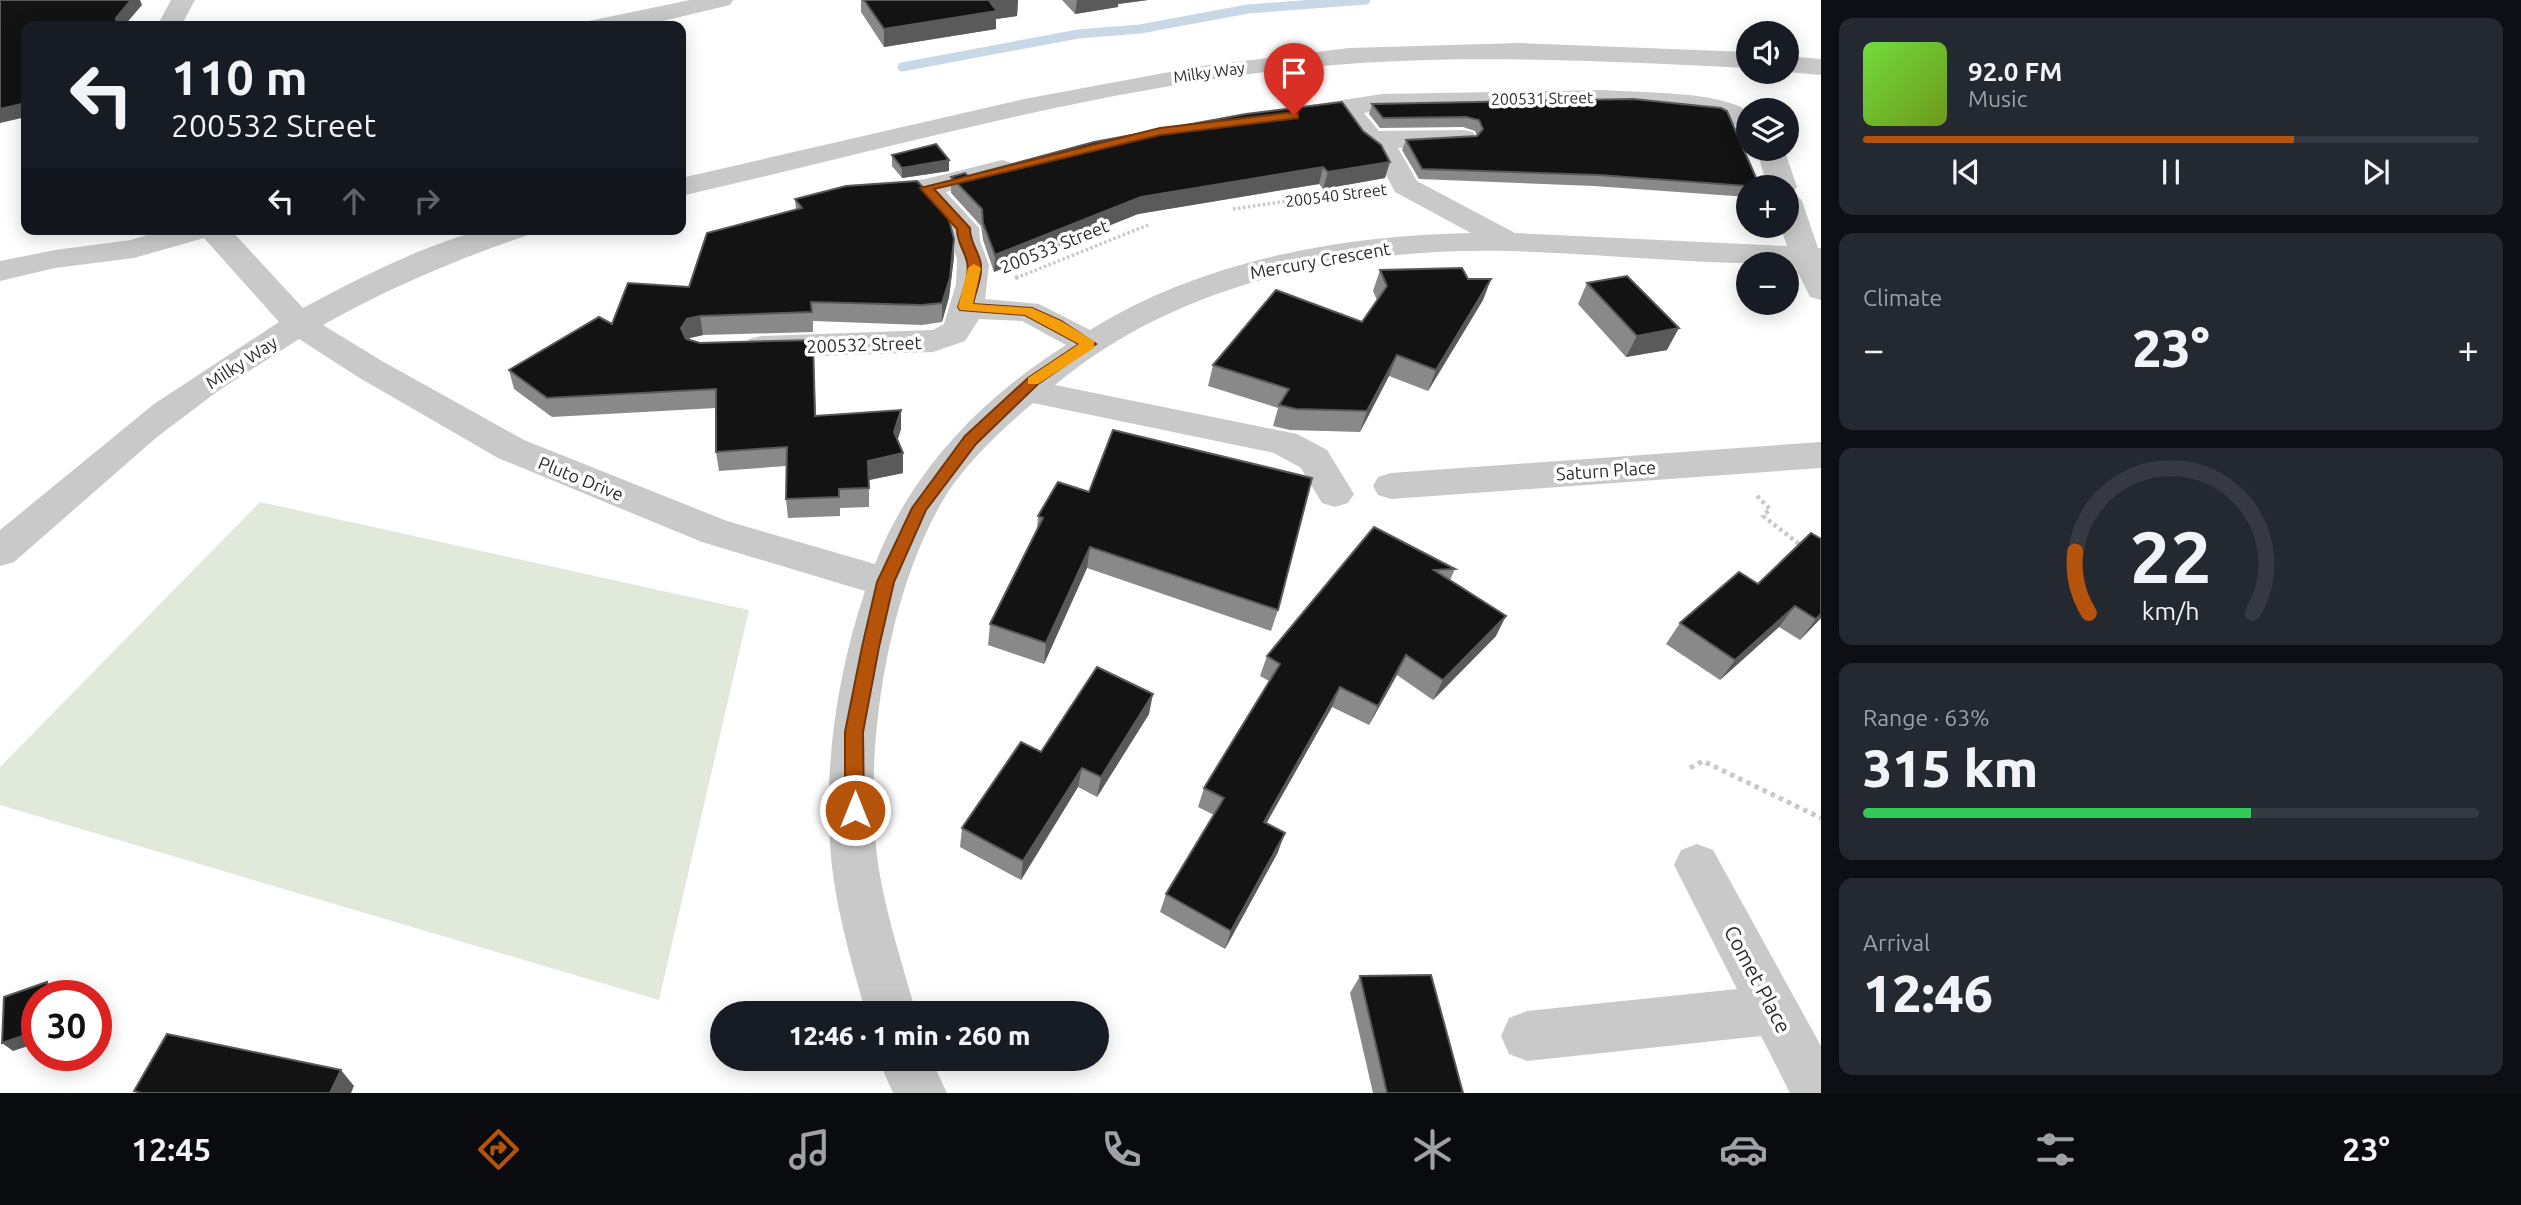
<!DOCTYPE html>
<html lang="en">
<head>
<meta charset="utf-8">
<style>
	body { margin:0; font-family:Ubuntu,sans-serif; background:#242831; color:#f1f3f6; height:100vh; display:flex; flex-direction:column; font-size:26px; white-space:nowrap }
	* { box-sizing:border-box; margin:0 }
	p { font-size:23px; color:#9ea1a6 }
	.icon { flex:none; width:38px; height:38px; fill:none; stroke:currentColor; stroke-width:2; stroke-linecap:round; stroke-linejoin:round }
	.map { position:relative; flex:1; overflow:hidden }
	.sheet { display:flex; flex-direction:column; gap:18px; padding:18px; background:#0d0f14; width:700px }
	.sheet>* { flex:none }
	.top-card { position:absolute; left:21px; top:21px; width:665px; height:214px; border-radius:14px; box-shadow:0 4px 18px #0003; background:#171b24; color:#f1f3f6; overflow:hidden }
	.controls { position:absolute; left:1736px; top:21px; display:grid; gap:14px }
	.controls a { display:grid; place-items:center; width:63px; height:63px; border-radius:50%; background:#171b24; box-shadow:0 4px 18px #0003; font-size:35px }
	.speed { position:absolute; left:21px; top:980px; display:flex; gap:14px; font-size:35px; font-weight:700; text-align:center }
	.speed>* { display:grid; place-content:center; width:91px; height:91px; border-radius:50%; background:#171b24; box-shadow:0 4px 18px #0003; line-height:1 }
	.speed .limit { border:10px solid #d22; background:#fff; color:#111 }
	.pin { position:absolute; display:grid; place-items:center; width:60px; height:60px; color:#fff; margin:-72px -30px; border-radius:50% 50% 50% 0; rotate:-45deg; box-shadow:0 0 7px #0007 }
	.pin .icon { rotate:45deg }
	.me { position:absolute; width:77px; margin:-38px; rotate:0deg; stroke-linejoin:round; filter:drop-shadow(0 0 5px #0008) }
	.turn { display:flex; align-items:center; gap:24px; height:147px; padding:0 35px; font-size:32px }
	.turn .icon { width:91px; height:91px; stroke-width:2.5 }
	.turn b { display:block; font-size:49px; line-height:60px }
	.lanes { display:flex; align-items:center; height:66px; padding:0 35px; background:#0003; justify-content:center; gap:35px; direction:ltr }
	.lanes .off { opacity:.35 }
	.big { font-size:52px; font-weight:800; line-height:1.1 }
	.sheet .widget { flex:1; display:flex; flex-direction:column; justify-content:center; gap:10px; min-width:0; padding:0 24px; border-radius:14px; background:#242831 }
	.sheet .dial { align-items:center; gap:0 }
	.dial svg { height:182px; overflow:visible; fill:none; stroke:#363941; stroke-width:7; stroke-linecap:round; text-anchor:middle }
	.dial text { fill:#f1f3f6; stroke:none }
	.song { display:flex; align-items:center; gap:21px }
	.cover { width:84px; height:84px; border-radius:10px; background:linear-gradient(135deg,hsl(100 70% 55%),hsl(80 70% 35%)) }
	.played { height:7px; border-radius:4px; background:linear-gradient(90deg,#b45309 70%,#363941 70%) }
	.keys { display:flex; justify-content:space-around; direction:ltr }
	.heat { display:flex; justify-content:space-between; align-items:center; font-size:38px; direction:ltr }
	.charge { height:10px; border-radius:5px; background:linear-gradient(90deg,#34c759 63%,#363941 0) }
	.trip { position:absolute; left:710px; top:1001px; width:399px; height:70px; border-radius:35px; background:#171b24; box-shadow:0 4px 18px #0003; font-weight:800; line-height:70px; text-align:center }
	.tab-bar { display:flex; height:112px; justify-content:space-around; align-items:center; background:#090b0e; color:#9ea1a6 }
	.tab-bar .icon { width:49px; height:49px }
	.tab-bar .active { color:#b45309 }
	.tab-bar b { font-size:32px; color:#f1f3f6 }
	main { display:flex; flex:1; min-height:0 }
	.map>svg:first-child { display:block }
	.green { fill:#e1e9db }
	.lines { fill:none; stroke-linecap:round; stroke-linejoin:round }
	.stream { stroke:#c9d8e7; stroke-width:9 }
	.path-far2 { stroke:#c9c9c9; stroke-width:3.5; stroke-dasharray:2.5 2.5; stroke-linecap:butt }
	.path-far1 { stroke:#c9c9c9; stroke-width:4.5; stroke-dasharray:3.5 3.5; stroke-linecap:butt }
	.path { stroke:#c9c9c9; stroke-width:5; stroke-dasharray:4.5 4.5; stroke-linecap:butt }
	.minor { fill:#c9c9c9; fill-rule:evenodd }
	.wall { fill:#898989 }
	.shaded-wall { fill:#5a5a5a }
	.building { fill:#131313; stroke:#5a5a5a; stroke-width:2 }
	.route { fill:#b45309; stroke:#753606; stroke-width:2 }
	.slow { fill:#f59e0b }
	.labels { text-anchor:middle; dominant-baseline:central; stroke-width:7; stroke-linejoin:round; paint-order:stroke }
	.far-street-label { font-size:16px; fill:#2c2c2c; stroke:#fff }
	.street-label { font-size:18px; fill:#2c2c2c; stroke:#fff }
	.near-street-label { font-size:21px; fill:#2c2c2c; stroke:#fff }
</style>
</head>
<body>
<main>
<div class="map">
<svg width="1821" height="1093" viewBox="0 0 1821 1093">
	<rect width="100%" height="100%" fill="#fff"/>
	<polygon class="green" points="260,502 749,610 659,1000 0,805 0,767"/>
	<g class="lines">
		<polyline class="stream" points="902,67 1078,34 1140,29 1248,9 1366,0"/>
		<g class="path-far2">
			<polyline points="1233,209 1370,189"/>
			<polyline points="1016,278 1148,225"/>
		</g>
		<g class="path-far1">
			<polyline points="1015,278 1021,276"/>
			<polyline points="1757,496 1770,509 1763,516 1803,547"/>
		</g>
		<polyline class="path" points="1690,768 1703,761 1821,818"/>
		<g class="minor">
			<polygon points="171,0 195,0 181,26 157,26"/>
			<polygon points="690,0 733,0 730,5 642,26 585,26 589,21"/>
			<path d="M1520,43L1748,52V68C1596,61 1444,52 1292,69C1085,91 884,150 681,196V178L1024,99L1202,66L1349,48Z"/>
			<polygon points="1787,56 1821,59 1821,75 1787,72"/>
			<path d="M1604,90C1642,93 1718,91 1748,111V131L1710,114L1604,106L1382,110L1364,113L1379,131L1463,130L1473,132L1477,138L1473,144L1463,146L1398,148L1417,181L1515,233L1787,246L1780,226H1787V187H1768L1756,149H1784L1797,187L1792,193L1797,195L1802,201L1818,248H1821V300L1810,297L1794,265L1787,264C1695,264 1602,254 1510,251C1353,247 1179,281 1055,385L1297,434L1327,450L1354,494L1348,503L1335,507L1322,503L1301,468L1274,453L1033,403C998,433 960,468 938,509C885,605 862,762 879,870C887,918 903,966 916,1013H866C852,966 838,916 832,867C822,775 836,678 865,591L702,542L498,458L358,377L299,339L218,391L157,437L14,562L0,566V530L154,404L279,322L204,238L134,258L55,268L0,281V261L55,250L131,240L168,229H230L303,308C357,279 423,245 483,230C498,226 517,229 532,229L528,235C457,259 389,288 323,325L382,361L524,440L727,521L875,564C911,471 983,397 1066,345L1022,321L979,319L965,341L933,352L761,358L749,355L744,347L749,339L761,336L933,330L944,324L956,284L957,259L950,241L949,230L919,197L872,201L862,198L857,192L862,186L926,179L1002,160L1012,163L1016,169L1012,175L946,192L979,228L980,241L989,265L985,299L1039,304L1090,330C1200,261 1342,235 1471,233L1395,192L1378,160L1361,146L1339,117L1295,123L1285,121L1281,115L1285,109L1382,94Z"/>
			<polygon points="1821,442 1821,468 1391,499 1378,495 1373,486 1378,477 1391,473"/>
			<polygon points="1697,844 1713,850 1821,1046 1821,1093 1790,1093 1761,1036 1527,1061 1509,1054 1501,1036 1509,1018 1527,1011 1737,989 1674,865 1681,850"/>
			<polygon points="878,1059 931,1059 947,1093 893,1093"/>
		</g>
	</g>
	<g class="wall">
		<polygon points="861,0 1018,0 1017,16 996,19 996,29 884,47 861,12"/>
		<polygon points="1062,0 1148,0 1118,4 1118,7 1075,14"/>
		<polygon points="1633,99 1760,187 1748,187 1748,197 1594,186 1419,179 1402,150 1406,140 1477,136 1475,131 1463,127 1380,128 1369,114 1372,104"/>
		<polygon points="1246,114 1385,178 1323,189 1319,184 1138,214 994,272 983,240 981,226 951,193 951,177 968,176"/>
		<polygon points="892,155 949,160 949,171 902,178 892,166"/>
		<polygon points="795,199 954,239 954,257 949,297 942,322 922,325 813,321 813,332 703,335 690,338 689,340 700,343 813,340 816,416 901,410 901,429 897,441 903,453 903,473 869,480 869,507 840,508 840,516 788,518 786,499 786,466 719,471 716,452 716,408 552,417 514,389 509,370 612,324 689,287 796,210"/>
		<polygon points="1380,270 1468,279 1491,279 1483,300 1428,391 1389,376 1360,432 1290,430 1273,426 1278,408 1208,386 1213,365 1362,322 1377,300 1373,291"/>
		<polygon points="1587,283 1667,350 1626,357 1578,304"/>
		<polygon points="1038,516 1278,610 1271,631 1087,568 1044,664 988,645 990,624 1037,530"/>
		<polygon points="1374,527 1455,569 1450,580 1496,636 1433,700 1397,675 1369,725 1332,707 1266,823 1278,852 1225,949 1160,912 1166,894 1214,815 1198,807 1204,788 1269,681 1260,676 1267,656"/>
		<polygon points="1758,584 1821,618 1800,640 1779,627 1720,680 1666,644 1680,623"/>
		<polygon points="1149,714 1097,797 1078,787 1021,880 960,847 962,828 1041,752"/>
		<polygon points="1360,976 1463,1093 1373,1093 1350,993"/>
	</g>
	<g class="shaded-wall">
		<polygon points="131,0 140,0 142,5 124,26 117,26 116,18"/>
		<polygon points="1002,0 1018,0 1017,16 996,19 996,29 884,47 884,29 990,2"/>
		<polygon points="1077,0 1148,0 1118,4 1118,7 1075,14"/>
		<polygon points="26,103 26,117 0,123 0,109"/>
		<polygon points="949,160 949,171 902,178 902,168"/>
		<polygon points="1390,162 1385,178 1323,189 1328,172"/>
		<polygon points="1323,167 1319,184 1138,214 994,272 995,255 1141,197"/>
		<polygon points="954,239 954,257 949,297 942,322 942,303"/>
		<polygon points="1491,279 1483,300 1428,391 1436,370"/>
		<polygon points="700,316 703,335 690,338 684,348 681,328 687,319"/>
		<polygon points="1679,328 1667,350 1626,357 1637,336"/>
		<polygon points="1397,355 1389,376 1360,432 1367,411"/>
		<polygon points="901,410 901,429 894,451 894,432"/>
		<polygon points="903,453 903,473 869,480 868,461"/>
		<polygon points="1090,547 1087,568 1044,664 1046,643"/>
		<polygon points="1795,606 1779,627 1720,680 1735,660"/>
		<polygon points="1821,614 1821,618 1800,640 1816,619"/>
		<polygon points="1506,616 1496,636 1433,700 1443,680"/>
		<polygon points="1406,655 1397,675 1369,725 1378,706"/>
		<polygon points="1340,687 1332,707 1257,840 1264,822"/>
		<polygon points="1153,694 1149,714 1097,797 1101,777"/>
		<polygon points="1082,768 1078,787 1021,880 1023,861"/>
		<polygon points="1285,833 1278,852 1225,949 1231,931"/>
		<polygon points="47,982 57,991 57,996 47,996"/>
		<polygon points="37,1031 37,1043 13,1051 2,1043"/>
		<polygon points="341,1070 354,1086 351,1093 330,1093"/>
	</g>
	<g class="building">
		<polygon points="0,0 131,0 116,18 117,26 26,26 26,103 0,109"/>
		<polygon points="864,0 1002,0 990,2 997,11 884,29"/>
		<polygon points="1633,99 1721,108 1727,111 1760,187 1599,175 1422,169 1406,140 1477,136 1483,129 1479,120 1466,117 1383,118 1372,104"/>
		<polygon points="1342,102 1363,131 1381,145 1390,162 1328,172 1323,167 1141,197 995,255 983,223 982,209 951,177 965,173 968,176 1094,142 1246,114"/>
		<polygon points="936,144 949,160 902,168 892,155"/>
		<polygon points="917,181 947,212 954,239 950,278 942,303 922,305 811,302 812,312 700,316 687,319 681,328 686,339 700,343 813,340 815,416 901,410 894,432 903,453 868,461 869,488 839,489 839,497 786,499 787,447 716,452 716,389 547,398 509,370 599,317 612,324 628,283 689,287 707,233 802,208 795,199 846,186"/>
		<polygon points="1462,268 1468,279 1491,279 1436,370 1397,355 1367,411 1296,409 1279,405 1289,389 1213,365 1276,290 1362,322 1387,286 1380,270"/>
		<polygon points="1627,276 1679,328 1637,336 1587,283"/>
		<polygon points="1113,430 1312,478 1278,610 1090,547 1046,643 990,624 1043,518 1038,516 1058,482 1089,492"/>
		<polygon points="1374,527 1455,569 1434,570 1506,616 1443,680 1406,655 1378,706 1340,687 1264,822 1285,833 1231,931 1166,894 1224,798 1204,788 1280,664 1267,656"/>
		<polygon points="1811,533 1821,539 1821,614 1816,619 1795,606 1735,660 1680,623 1739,572 1758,584"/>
		<polygon points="1097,667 1153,694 1101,777 1082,768 1023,861 962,828 1021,742 1041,752"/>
		<polygon points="1431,975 1463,1093 1387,1093 1360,976"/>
		<polygon points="47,982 47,996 37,996 37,1031 2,1043 4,997"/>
		<polygon points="167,1034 341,1070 330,1093 142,1093 134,1091"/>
	</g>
	<path class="route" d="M1294,112L1298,113V118L1160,135L934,189L970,228C970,242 976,247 980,260C984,273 976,290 973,304L1032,308L1061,321L1096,344L1038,384L976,444L926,510L894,582L879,647L863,732L864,810L861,816L855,818L848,816L845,810V732L862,647L877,582L912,508L965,436L1028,378L1079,344L1025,315L960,310L958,307C962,294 970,276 967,262C964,249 957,243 957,229L920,188L1160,128Z"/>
	<polygon class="slow" points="974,264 981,268 973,304 1032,308 1061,321 1094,341 1094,348 1038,384 1028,384 1028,378 1079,344 1025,315 960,310 958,307 968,268"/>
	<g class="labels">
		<g class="far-street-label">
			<text transform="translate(1209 72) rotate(-8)">Milky Way</text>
			<text transform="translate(1542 98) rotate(-1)">200531 Street</text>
			<text transform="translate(1336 195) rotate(-7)">200540 Street</text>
		</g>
		<g class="street-label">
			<text transform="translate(1054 246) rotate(-22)">200533 Street</text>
			<text transform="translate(1320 260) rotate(-10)">Mercury Crescent</text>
			<text transform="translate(864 344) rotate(-2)">200532 Street</text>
			<text transform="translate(241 362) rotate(-33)">Milky Way</text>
			<text transform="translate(1606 470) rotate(-4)">Saturn Place</text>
			<text transform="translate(581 478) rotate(22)">Pluto Drive</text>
		</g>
		<g class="near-street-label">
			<text transform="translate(1758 979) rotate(62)">Comet Place</text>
		</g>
	</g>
</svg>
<div class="controls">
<a><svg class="icon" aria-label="sound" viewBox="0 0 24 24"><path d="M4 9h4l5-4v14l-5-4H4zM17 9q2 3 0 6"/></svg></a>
<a><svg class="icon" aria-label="layers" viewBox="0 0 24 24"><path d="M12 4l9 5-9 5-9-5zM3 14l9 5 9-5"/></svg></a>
<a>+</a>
<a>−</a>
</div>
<div class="speed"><div class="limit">30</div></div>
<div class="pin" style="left:1294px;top:115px;background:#d93025"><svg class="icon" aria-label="arrive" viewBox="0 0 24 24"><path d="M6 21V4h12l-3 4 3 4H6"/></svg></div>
<svg class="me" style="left:855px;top:810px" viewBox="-20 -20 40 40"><circle r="17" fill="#b45309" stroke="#fff" stroke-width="3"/><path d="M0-11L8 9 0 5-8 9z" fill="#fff"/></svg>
<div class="trip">12:46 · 1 min · 260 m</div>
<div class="top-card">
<div class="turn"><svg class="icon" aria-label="left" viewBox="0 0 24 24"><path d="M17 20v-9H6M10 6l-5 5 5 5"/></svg><div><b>110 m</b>200532 Street</div></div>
<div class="lanes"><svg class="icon" aria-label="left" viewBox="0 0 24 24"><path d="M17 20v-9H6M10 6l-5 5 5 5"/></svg><svg class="icon off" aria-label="ahead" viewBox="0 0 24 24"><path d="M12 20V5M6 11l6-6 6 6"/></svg><svg class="icon off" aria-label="right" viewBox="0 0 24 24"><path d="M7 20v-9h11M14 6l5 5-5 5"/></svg></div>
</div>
</div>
<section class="sheet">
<div class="widget">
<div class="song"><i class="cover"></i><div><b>92.0 FM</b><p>Music</p></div></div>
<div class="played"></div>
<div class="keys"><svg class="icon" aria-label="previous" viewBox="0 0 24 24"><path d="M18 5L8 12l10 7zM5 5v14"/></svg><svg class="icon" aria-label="pause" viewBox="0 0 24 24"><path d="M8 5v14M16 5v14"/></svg><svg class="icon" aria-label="next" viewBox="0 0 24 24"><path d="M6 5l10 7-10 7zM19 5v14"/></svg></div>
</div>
<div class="widget"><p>Climate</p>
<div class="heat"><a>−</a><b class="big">23°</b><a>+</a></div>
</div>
<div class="widget dial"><svg viewBox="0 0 100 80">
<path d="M14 69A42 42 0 1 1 86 69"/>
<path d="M14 69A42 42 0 0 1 8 42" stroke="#b45309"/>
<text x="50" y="56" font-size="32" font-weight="700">22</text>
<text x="50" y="72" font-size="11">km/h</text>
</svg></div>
<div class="widget"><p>Range · 63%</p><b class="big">315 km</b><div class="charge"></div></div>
<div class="widget"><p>Arrival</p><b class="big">12:46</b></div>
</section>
</main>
<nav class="tab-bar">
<b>12:45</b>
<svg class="icon active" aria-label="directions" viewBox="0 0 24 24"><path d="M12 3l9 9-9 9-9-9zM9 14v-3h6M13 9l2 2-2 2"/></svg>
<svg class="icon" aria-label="music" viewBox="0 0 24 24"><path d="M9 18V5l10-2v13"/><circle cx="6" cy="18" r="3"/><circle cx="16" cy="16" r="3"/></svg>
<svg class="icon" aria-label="phone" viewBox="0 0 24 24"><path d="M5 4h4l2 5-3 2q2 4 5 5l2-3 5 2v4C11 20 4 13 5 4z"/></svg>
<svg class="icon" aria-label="climate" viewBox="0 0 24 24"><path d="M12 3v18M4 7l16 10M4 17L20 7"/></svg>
<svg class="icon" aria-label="car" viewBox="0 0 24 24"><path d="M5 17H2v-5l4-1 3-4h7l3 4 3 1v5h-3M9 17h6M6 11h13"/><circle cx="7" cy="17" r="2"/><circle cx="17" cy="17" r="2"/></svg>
<svg class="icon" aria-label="filters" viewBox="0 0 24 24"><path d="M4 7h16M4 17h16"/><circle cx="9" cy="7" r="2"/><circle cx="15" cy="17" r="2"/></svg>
<b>23°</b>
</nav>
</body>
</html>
